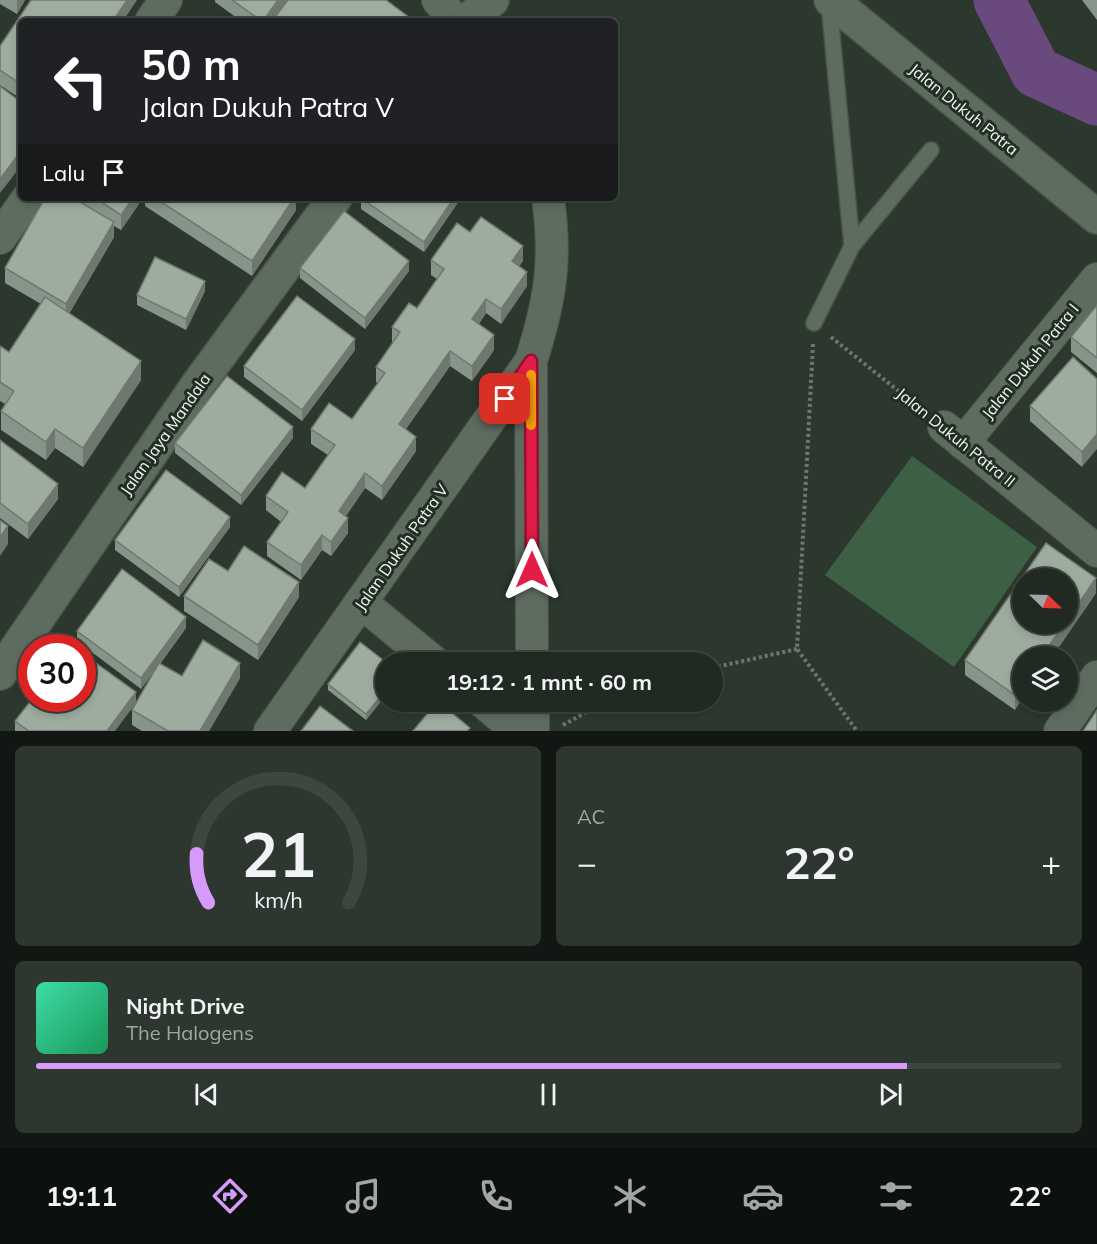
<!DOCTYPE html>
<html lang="id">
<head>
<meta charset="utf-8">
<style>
	body { margin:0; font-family:Mulish,sans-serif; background:#2d362f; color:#f1f3f6; height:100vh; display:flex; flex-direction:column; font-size:22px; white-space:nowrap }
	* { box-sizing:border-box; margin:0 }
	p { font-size:20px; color:#a2a7a5 }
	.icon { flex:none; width:33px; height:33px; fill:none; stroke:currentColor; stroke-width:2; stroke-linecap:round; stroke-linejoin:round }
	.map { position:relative; height:731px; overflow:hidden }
	.drawer { display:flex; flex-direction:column; gap:15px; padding:15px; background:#121713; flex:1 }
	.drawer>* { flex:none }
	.top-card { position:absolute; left:18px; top:18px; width:600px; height:183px; border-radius:9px; box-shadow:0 3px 9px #0003,0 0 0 2px #3e4640; background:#202124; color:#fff; overflow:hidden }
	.needle { width:39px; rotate:113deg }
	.fabs { position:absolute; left:1012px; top:568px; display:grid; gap:12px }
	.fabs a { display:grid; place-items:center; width:66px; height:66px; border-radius:50%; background:#212a22; box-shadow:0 3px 9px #0003,0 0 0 2px #3e4640; font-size:30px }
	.speed { position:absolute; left:18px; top:634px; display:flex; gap:12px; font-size:30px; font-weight:700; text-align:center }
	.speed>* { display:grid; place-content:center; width:78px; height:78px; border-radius:50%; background:#212a22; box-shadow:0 3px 9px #0003,0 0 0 2px #3e4640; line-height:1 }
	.speed .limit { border:9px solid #d22; background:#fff; color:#111 }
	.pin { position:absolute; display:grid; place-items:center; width:51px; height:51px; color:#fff; margin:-26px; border-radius:12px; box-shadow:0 3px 9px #0006 }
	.me { position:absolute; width:66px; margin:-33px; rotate:0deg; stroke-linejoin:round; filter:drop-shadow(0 0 4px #0008) }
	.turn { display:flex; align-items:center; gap:21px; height:126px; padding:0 24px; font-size:27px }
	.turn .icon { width:78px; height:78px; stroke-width:2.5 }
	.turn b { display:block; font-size:42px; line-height:51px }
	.then { display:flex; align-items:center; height:57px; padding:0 24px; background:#0003; gap:12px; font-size:22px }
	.big { font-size:45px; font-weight:700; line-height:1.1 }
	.drawer .tile { flex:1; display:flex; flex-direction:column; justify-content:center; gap:9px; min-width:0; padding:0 21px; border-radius:9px; background:#2d362f }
	.drawer .dial { align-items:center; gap:0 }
	.dial svg { height:156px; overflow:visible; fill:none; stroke:#3e4640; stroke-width:7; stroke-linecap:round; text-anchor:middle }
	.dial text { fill:#f1f3f6; stroke:none }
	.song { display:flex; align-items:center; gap:18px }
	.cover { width:72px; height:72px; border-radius:9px; background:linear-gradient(135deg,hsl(160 70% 55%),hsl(150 70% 35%)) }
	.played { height:6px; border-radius:3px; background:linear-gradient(90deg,#d69bfa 85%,#3e4640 85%) }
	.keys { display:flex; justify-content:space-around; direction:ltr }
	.heat { display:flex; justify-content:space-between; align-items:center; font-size:33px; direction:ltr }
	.drawer .tiles { flex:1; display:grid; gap:15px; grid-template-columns:1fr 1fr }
	.tile:last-child { grid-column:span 2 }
	.trip { position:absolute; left:375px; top:652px; width:348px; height:60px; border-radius:30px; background:#212a22; box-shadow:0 3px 9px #0003,0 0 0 2px #3e4640; font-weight:700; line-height:60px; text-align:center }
	.tabs { display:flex; height:96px; justify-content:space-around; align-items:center; background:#0d110e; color:#a2a7a5 }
	.tabs .icon { width:42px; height:42px }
	.tabs .current { color:#d69bfa }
	.tabs b { font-size:27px; color:#f1f3f6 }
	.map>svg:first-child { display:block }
	.green { fill:#3d6045 }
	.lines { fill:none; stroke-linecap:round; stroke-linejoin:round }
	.river { stroke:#6a497e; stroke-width:51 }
	.service-casing { stroke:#49544a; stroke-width:18 }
	.minor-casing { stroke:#49544a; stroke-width:34 }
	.tertiary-casing { stroke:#49544a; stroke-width:36 }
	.path { stroke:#6c776e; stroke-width:4; stroke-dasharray:3 3; stroke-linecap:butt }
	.service { stroke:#5e6c60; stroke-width:15 }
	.minor { stroke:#5e6c60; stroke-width:32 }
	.tertiary { stroke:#5e6c60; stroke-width:33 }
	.wall { fill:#879489 }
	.shaded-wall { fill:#6e786f }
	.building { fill:#9dac9f; stroke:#6e786f; stroke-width:1.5 }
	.route-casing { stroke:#92132f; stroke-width:15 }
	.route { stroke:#e11d48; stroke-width:10 }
	.slow { stroke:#f59e0b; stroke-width:10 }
	.labels { text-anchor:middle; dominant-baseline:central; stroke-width:6; stroke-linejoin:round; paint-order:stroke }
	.street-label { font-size:16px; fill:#eff7f0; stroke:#222e24 }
</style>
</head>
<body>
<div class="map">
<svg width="1097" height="731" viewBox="0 0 1097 731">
	<rect width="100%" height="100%" fill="#2c382e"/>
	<polygon class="green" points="912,456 1037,547 954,667 825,575"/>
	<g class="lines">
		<polyline class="river" points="999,0 1036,72 1097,100"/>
		<defs>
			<g id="service">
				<polyline points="852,246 931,150"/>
				<polyline points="814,323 852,246 829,3"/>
			</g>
			<g id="minor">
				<polyline points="438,0 455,21"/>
				<polyline points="151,21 166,0"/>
				<polyline points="0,238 28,198"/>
				<polyline points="944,427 1097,551"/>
				<polyline points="963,443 1097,279"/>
				<polyline points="362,603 435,663"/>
				<path d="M532,663L531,361C550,301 557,261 548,198"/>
				<polyline points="483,702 518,731"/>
				<polyline points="533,702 533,731"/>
				<polyline points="270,731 531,361"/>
				<polyline points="1060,731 1097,677"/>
			</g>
			<g id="tertiary">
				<polyline points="831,0 1097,217"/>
				<polyline points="467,21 492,0"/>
				<polyline points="0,673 199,383 335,198"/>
			</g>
		</defs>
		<use href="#service" class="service-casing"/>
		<use href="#minor" class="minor-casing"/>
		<use href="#tertiary" class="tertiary-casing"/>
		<g class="path">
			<polyline points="831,337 921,409"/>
			<polyline points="813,344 797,649 857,731"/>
			<polyline points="712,668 797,649"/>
			<polyline points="563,725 605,702"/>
		</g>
		<use href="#service" class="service"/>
		<use href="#minor" class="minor"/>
		<use href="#tertiary" class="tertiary"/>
	</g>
	<g class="wall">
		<polygon points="0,0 25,0 17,14 0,4"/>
		<polygon points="215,0 386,0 414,21 241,21 215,2"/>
		<polygon points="1082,0 1097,0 1097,20"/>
		<polygon points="21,21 21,99 0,85 0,46"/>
		<polygon points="45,198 143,198 121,230 114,226 114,237 69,314 141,380 83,467 55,448 46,460 1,430 1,411 5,404 0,401 0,346 9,352 41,304 5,283 5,268"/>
		<polygon points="145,198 296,198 296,210 252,276 145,206"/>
		<polygon points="461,198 424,252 361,209 361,199"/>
		<polygon points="470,232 523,261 519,266 527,286 501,324 486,313 479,324 494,350 472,381 450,366 406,429 416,451 382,500 365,488 346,516 348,533 331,556 322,550 301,580 267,556 267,542 281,522 266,510 266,496 305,488 328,455 311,444 311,429 352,419 378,383 376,382 376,367 393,343 392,342 392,327 417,308 437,279 431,275 431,260"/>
		<polygon points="300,268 409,271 365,329 300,278"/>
		<polygon points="205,291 186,330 137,305 137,295"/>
		<polygon points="1097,305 1097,373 1071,352 1071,337"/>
		<polygon points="355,350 302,421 244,377 244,366"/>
		<polygon points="1097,379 1082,467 1030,421 1030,406"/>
		<polygon points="293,438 241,505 175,453 175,443"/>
		<polygon points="0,440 58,499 28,539 0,518"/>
		<polygon points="230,527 179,597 115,550 115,540"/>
		<polygon points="1096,593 1052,657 1023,657 1015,710 965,675 965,660"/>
		<polygon points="184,596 299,597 258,660 184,611"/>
		<polygon points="186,628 160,664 182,676 240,678 209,731 142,731 132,725 132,710 157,667 141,689 77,641 77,631"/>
		<polygon points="386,663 386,695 366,720 328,690 328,684"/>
		<polygon points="15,721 115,731 15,731"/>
	</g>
	<g class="shaded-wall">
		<polygon points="17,0 25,0 17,14"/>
		<polygon points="127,0 137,0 123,21 113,21"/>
		<polygon points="278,0 289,0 274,21 263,21"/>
		<polygon points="21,151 21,166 0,193 0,179"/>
		<polygon points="133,198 143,198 121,230 121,215"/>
		<polygon points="294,198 296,198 296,210 252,276 252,261"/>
		<polygon points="454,198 461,198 424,252 424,242"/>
		<polygon points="114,222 114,237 66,319 66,304"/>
		<polygon points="523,246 523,261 512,276 512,261"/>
		<polygon points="409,261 409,271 365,329 365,318"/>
		<polygon points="527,272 527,286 501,324 501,309"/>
		<polygon points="205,281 205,291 186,330 186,319"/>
		<polygon points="486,299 486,313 472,334 472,319"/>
		<polygon points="494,335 494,350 472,381 472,366"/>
		<polygon points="355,339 355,350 302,421 302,410"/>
		<polygon points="450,351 450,366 399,439 399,424"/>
		<polygon points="141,361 141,380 83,467 83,448"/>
		<polygon points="293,427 293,438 241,505 241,495"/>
		<polygon points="55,429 55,448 46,460 46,442"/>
		<polygon points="1097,434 1097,449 1082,467 1082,452"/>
		<polygon points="416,437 416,451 382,500 382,486"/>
		<polygon points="365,473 365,488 339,526 339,511"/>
		<polygon points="58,484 58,499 28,539 28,524"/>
		<polygon points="230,517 230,527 179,597 179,587"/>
		<polygon points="348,518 348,533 331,556 331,542"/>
		<polygon points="8,526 8,544 0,556 0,537"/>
		<polygon points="322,535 322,550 301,580 301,565"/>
		<polygon points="1096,578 1096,593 1052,657 1041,657 1064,624 1068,624 1068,619"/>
		<polygon points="299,582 299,597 258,660 258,645"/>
		<polygon points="186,617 186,628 141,689 141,678"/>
		<polygon points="240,663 240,678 209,731 200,731"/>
		<polygon points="1023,684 1023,698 1015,710 1015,695"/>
		<polygon points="386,690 386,695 366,720 366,714"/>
		<polygon points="136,692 136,703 115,731 107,731"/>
	</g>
	<g class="building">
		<polygon points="31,0 127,0 113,21 21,21 21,84 0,70 0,46"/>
		<polygon points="232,0 278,0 263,21 262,21"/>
		<polygon points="288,0 386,0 414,21 272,21"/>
		<polygon points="0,86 21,102 21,151 0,179"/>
		<polygon points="45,198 73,198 114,222 66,304 5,268"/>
		<polygon points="95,198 133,198 121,215"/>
		<polygon points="155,198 294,198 252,261"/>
		<polygon points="361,198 454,198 424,242"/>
		<polygon points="344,211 409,261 365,318 300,268"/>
		<polygon points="481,217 523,246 512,261 527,272 501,309 486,299 472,319 494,335 472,366 450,351 399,424 416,437 382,486 365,473 339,511 348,518 331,542 322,535 301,565 267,542 288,512 266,496 282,472 305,488 335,445 311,429 329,403 352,419 385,373 376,367 400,332 392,327 409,303 417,308 444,269 431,260 457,223 470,232"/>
		<polygon points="155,257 205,281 186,319 137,295"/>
		<polygon points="297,296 355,339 302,410 244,366"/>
		<polygon points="45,297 141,361 83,448 55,429 46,442 1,411 14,391 0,382 0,346 9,352"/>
		<polygon points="1097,305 1097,358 1071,337"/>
		<polygon points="1073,357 1097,379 1097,434 1082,452 1030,406"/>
		<polygon points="227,376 293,427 241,495 175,443"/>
		<polygon points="0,440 58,484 28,524 0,503"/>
		<polygon points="166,470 230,517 179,587 115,540"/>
		<polygon points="0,520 8,526 0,537"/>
		<polygon points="1046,543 1096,578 1068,619 1068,579 1023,579 1023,624 1064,624 1041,657 1023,657 1023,684 1015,695 965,660"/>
		<polygon points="244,546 299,582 258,645 184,596 209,559 228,571"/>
		<polygon points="122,569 186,617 141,678 77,631"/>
		<polygon points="203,640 240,663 200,731 168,731 132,710 159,663 182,676"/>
		<polygon points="360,642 387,663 386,663 386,690 366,714 328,684"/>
		<polygon points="71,645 76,648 69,648"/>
		<polygon points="82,653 136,692 107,731 29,731 15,721 32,699 82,699"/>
		<polygon points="437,702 439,702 470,728 467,731 413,731"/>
		<polygon points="320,706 353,731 301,731"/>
		<polygon points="1097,710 1097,731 1083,731"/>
	</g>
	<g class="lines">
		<defs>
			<polyline id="route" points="505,399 531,361 532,570"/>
		</defs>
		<use href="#route" class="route-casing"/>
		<use href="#route" class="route"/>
		<polyline class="slow" points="531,375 531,425"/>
	</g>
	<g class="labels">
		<g class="street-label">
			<text transform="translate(964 109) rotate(39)">Jalan Dukuh Patra</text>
			<text transform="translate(1030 361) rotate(-51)">Jalan Dukuh Patra I</text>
			<text transform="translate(165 434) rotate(-55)">Jalan Jaya Mandala</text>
			<text transform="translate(956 437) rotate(39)">Jalan Dukuh Patra II</text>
			<text transform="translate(401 547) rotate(-55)">Jalan Dukuh Patra V</text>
		</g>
	</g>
</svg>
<div class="fabs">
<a><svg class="needle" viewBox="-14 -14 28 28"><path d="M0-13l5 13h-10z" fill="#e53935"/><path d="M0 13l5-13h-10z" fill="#a2a7a5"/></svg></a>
<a><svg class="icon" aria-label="layers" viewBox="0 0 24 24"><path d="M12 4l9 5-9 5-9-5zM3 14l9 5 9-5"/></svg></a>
</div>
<div class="speed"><div class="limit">30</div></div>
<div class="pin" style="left:505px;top:399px;background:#d93025"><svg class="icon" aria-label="arrive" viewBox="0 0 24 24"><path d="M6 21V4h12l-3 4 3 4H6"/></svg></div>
<svg class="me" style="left:532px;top:570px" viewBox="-20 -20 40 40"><path d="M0-17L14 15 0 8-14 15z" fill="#e11d48" stroke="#fff" stroke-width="4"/></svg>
<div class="trip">19:12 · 1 mnt · 60 m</div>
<div class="top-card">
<div class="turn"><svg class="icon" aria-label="left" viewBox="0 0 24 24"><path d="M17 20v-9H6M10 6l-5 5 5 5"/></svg><div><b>50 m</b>Jalan Dukuh Patra V</div></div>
<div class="then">Lalu<svg class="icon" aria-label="arrive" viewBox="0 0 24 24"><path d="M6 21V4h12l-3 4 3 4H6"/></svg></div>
</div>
</div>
<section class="drawer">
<div class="tiles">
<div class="tile dial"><svg viewBox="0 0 100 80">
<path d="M14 69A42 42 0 1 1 86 69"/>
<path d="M14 69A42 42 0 0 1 8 44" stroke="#d69bfa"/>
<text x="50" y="56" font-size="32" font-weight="700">21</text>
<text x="50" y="72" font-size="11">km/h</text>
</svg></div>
<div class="tile"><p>AC</p>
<div class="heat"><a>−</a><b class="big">22°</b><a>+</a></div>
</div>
<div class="tile">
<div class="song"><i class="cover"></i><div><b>Night Drive</b><p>The Halogens</p></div></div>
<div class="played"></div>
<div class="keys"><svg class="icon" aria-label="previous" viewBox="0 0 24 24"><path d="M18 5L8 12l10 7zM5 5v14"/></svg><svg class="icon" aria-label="pause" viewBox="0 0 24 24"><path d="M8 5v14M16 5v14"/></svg><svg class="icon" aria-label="next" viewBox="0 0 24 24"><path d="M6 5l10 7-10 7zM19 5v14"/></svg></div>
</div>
</div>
</section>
<nav class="tabs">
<b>19:11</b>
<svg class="icon current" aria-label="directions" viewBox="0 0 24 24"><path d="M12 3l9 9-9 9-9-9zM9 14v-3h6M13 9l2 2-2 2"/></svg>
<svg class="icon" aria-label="music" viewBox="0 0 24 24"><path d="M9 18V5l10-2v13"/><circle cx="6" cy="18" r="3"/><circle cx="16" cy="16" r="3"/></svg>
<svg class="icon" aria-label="phone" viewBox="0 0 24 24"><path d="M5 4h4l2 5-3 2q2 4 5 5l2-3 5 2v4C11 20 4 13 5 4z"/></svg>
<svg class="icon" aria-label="climate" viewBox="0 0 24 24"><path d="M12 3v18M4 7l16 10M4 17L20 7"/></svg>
<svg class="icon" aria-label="car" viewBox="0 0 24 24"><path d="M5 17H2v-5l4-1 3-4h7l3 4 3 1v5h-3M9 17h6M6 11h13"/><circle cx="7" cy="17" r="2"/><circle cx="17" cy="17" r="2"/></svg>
<svg class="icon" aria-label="filters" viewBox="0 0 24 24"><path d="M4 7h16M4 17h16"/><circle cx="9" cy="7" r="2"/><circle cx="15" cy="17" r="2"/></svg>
<b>22°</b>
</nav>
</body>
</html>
